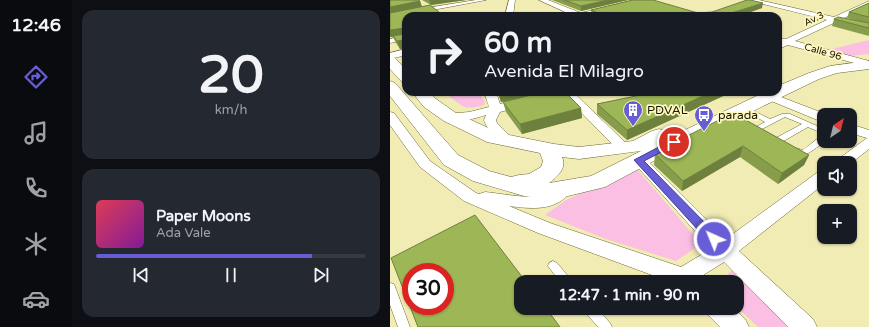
<!DOCTYPE html>
<html lang="es">
<head>
<meta charset="utf-8">
<style>
	body { margin:0; font-family:"Varela Round",sans-serif; background:#242831; color:#f1f3f6; height:100vh; display:flex; flex-direction:column; font-size:15px; white-space:nowrap }
	* { box-sizing:border-box; margin:0 }
	p { font-size:13px; color:#9ea1a6 }
	.icon { flex:none; width:22px; height:22px; fill:none; stroke:currentColor; stroke-width:2; stroke-linecap:round; stroke-linejoin:round }
	.map { position:relative; flex:1; overflow:hidden }
	.drawer { display:flex; flex-direction:column; gap:10px; padding:10px; background:#0d0f14; width:318px }
	.drawer>* { flex:none }
	.guide { position:absolute; left:12px; top:12px; width:380px; height:84px; border-radius:12px; box-shadow:0 1px 3px #0004; background:#171b24; color:#f1f3f6; overflow:hidden }
	.needle { width:26px; rotate:35deg }
	.tools { position:absolute; left:427px; top:108px; display:grid; gap:8px }
	.tools a { display:grid; place-items:center; width:40px; height:40px; border-radius:8px; background:#171b24; box-shadow:0 1px 3px #0004; font-size:20px }
	.speed { position:absolute; left:12px; top:263px; display:flex; gap:8px; font-size:20px; font-weight:700; text-align:center }
	.speed>* { display:grid; place-content:center; width:52px; height:52px; border-radius:50%; background:#171b24; box-shadow:0 1px 3px #0004; line-height:1 }
	.speed .limit { border:6px solid #d22; background:#fff; color:#111 }
	.pin { position:absolute; display:grid; place-items:center; width:34px; height:34px; color:#fff; margin:-17px; border:2px solid #fff; border-radius:50%; box-shadow:0 1px 4px #0007 }
	.me { position:absolute; width:44px; margin:-22px; rotate:316deg; stroke-linejoin:round; filter:drop-shadow(0 0 3px #0008) }
	.turn { display:flex; align-items:center; gap:14px; height:84px; padding:0 16px; font-size:18px }
	.turn .icon { width:52px; height:52px; stroke-width:2.5 }
	.turn b { display:block; font-size:28px; line-height:34px }
	.drawer .widget { flex:1; display:flex; flex-direction:column; justify-content:center; gap:6px; min-width:0; padding:0 14px; border-radius:12px; background:#242831 }
	.drawer .dial { align-items:center; gap:0 }
	.dial b { font-size:52px; line-height:1 }
	.song { display:flex; align-items:center; gap:12px }
	.cover { width:48px; height:48px; border-radius:6px; background:linear-gradient(135deg,hsl(350 70% 55%),hsl(290 70% 35%)) }
	.played { height:4px; border-radius:2px; background:linear-gradient(90deg,#675ed7 80%,#363941 80%) }
	.keys { display:flex; justify-content:space-around; direction:ltr }
	.trip { position:absolute; left:124px; top:275px; width:230px; height:40px; border-radius:12px; background:#171b24; box-shadow:0 1px 3px #0004; font-weight:700; line-height:40px; text-align:center }
	main { display:flex; flex:1; min-height:0 }
	.tabs { display:flex; flex-direction:column; width:72px; justify-content:space-around; align-items:center; background:#090b0e; color:#9ea1a6 }
	.tabs .icon { width:28px; height:28px }
	.tabs .active { color:#675ed7 }
	.tabs b { font-size:18px; color:#f1f3f6 }
	.map>svg:first-child { display:block }
	.green { fill:#fbbfe3 }
	.lines { fill:none; stroke-linecap:round; stroke-linejoin:round }
	.service-casing { stroke:#6e6835; stroke-width:1 }
	.pedestrian-casing { stroke:#6e6835; stroke-width:1 }
	.minor-casing { stroke:#6e6835; stroke-width:1 }
	.secondary-casing { stroke:#6e6835; stroke-width:1 }
	.service { fill:#fff; fill-rule:evenodd }
	.pedestrian { fill:#fff; fill-rule:evenodd }
	.minor { fill:#fff; fill-rule:evenodd }
	.secondary { fill:#fff; fill-rule:evenodd }
	.wall { fill:#879d4b }
	.shaded-wall { fill:#6e803d }
	.building { fill:#9db757; stroke:#6e803d; fill-rule:evenodd }
	.route { fill:#675ed7; stroke:#433d8c }
	.labels { text-anchor:middle; dominant-baseline:central; stroke-width:3.5; stroke-linejoin:round; paint-order:stroke }
	.far-street-label { font-size:10px; fill:#191703; stroke:#fef8c0 }
	.poi-label { font-size:12px; fill:#191703; stroke:#fef8c0; text-anchor:start }
</style>
</head>
<body>
<main>
<nav class="tabs">
<b>12:46</b>
<svg class="icon active" aria-label="directions" viewBox="0 0 24 24"><path d="M12 3l9 9-9 9-9-9zM9 14v-3h6M13 9l2 2-2 2"/></svg>
<svg class="icon" aria-label="music" viewBox="0 0 24 24"><path d="M9 18V5l10-2v13"/><circle cx="6" cy="18" r="3"/><circle cx="16" cy="16" r="3"/></svg>
<svg class="icon" aria-label="phone" viewBox="0 0 24 24"><path d="M5 4h4l2 5-3 2q2 4 5 5l2-3 5 2v4C11 20 4 13 5 4z"/></svg>
<svg class="icon" aria-label="climate" viewBox="0 0 24 24"><path d="M12 3v18M4 7l16 10M4 17L20 7"/></svg>
<svg class="icon" aria-label="car" viewBox="0 0 24 24"><path d="M5 17H2v-5l4-1 3-4h7l3 4 3 1v5h-3M9 17h6M6 11h13"/><circle cx="7" cy="17" r="2"/><circle cx="17" cy="17" r="2"/></svg>
</nav>
<section class="drawer">
<div class="widget dial"><b>20</b><p>km/h</p></div>
<div class="widget">
<div class="song"><i class="cover"></i><div><b>Paper Moons</b><p>Ada Vale</p></div></div>
<div class="played"></div>
<div class="keys"><svg class="icon" aria-label="previous" viewBox="0 0 24 24"><path d="M18 5L8 12l10 7zM5 5v14"/></svg><svg class="icon" aria-label="pause" viewBox="0 0 24 24"><path d="M8 5v14M16 5v14"/></svg><svg class="icon" aria-label="next" viewBox="0 0 24 24"><path d="M6 5l10 7-10 7zM19 5v14"/></svg></div>
</div>
</section>
<div class="map">
<svg width="479" height="327" viewBox="0 0 479 327">
	<rect width="100%" height="100%" fill="#f1ebb4"/>
	<g class="green">
		<polygon points="479,40 479,54 459,56 438,50"/>
		<path d="M72,92H88L95,102L94,105C76,111 73,107 59,96Z"/>
		<polygon points="247,169 311,244 286,261 216,239 155,215 176,200"/>
		<polygon points="343,269 404,327 368,327 347,307 347,282 330,282"/>
	</g>
	<g class="lines">
		<defs>
			<g id="service">
				<polygon points="354,106 380,119 392,114 400,114 434,129 434,134 418,127 390,143 384,143 383,141 384,139 412,124 395,117 372,129 377,134 376,136 373,136 366,134 364,128 375,122 352,109 351,108"/>
				<path d="M431,136H434L435,141C424,149 414,161 401,150L405,148L413,150Z"/>
				<polygon points="163,261 167,263 183,282 170,282 158,266 159,263"/>
				<polygon points="0,283 4,284 20,327 8,327 0,305"/>
				<polygon points="193,308 207,308 220,323 222,327 208,327 195,312"/>
			</g>
			<g id="pedestrian">
				<polygon points="86,0 96,0 0,18 0,14"/>
				<polygon points="16,36 16,40 0,43 0,39"/>
			</g>
			<g id="minor">
				<polygon points="119,0 125,0 123,16 115,16"/>
				<polygon points="149,0 158,0 191,13 244,0 255,0 197,16 184,16"/>
				<polygon points="357,0 369,0 444,17 479,1 479,6 452,19 479,25 479,29 446,22 405,41 479,61 479,67 398,45 388,49 388,43 392,39 396,39 437,20"/>
				<polygon points="16,49 16,55 0,59 0,53"/>
				<path d="M94,92H106L110,104L160,92H183L241,148L239,151L234,152L229,151L174,95L110,112L106,120L107,123L125,141L123,144C120,145 116,146 113,144C107,140 95,126 94,120L96,115C83,119 69,123 56,120L54,117L56,114L79,112L99,107Z"/>
				<polygon points="362,92 378,92 438,115 434,115 434,122 430,121 364,94"/>
				<path d="M0,112L4,113L40,161L86,193L89,194L95,192C107,193 138,199 149,196C161,194 167,181 180,185L182,189C168,212 142,209 119,206L160,223L291,267L321,249L244,163L242,160L244,157L249,155L254,157L336,239L428,172L434,171V184L349,251L423,319L427,327H398L334,262L307,279L309,282H281L148,233L74,201L30,167L0,125Z"/>
				<polygon points="460,124 479,130 479,149 460,164 445,163 447,160 477,138 460,133"/>
				<polygon points="316,308 343,308 355,319 359,327 330,327 319,316"/>
			</g>
			<g id="secondary">
				<polygon points="0,57 5,58 16,70 16,82 11,81 0,69"/>
				<path d="M479,61V69L447,73L429,79L303,140L215,187L174,197L153,199L134,196L83,181L54,165L0,96V81L5,83L68,155L99,171L121,177L129,175L139,174L151,167L153,161L150,153L97,142L54,121L34,107L22,92H39L46,99L66,113L109,133L164,144L189,147L243,141L262,131L269,129L276,131L278,135L276,139L375,92H388V86L419,73L440,66ZM251,151L201,176L159,183C168,176 177,168 172,157L189,159Z"/>
			</g>
		</defs>
		<use href="#service" class="service-casing"/>
		<use href="#pedestrian" class="pedestrian-casing"/>
		<use href="#minor" class="minor-casing"/>
		<use href="#secondary" class="secondary-casing"/>
		<use href="#service" class="service"/>
		<use href="#pedestrian" class="pedestrian"/>
		<use href="#minor" class="minor"/>
		<use href="#secondary" class="secondary"/>
	</g>
	<g class="wall">
		<polygon points="0,0 30,1 32,7 16,16 16,51 15,48 10,49 6,43 3,37 0,37"/>
		<polygon points="32,0 76,0 41,5"/>
		<polygon points="162,0 238,0 191,11"/>
		<polygon points="479,3 479,36 442,26 444,19 469,21 457,18 459,12"/>
		<polygon points="372,8 349,16 202,16 201,10 308,13"/>
		<polygon points="108,92 175,92 191,108 192,118 132,134 116,112 113,102 130,98 111,102"/>
		<polygon points="260,92 342,92 237,140 207,114 207,104 261,93"/>
		<polygon points="343,113 419,155 414,165 388,184 350,157 292,191 264,165 265,154"/>
	</g>
	<g class="shaded-wall">
		<polygon points="39,0 76,0 41,5"/>
		<polygon points="218,0 238,0 191,11 191,6"/>
		<polygon points="30,1 32,7 0,14 0,7"/>
		<polygon points="373,3 372,8 349,16 332,16"/>
		<polygon points="14,28 16,35 1,37 0,36 0,30"/>
		<polygon points="14,40 15,48 10,49 7,41"/>
		<polygon points="50,92 65,92 51,96"/>
		<polygon points="122,92 158,92 111,102 109,95"/>
		<polygon points="322,92 342,92 237,140 237,130"/>
		<polygon points="191,108 192,118 132,134 130,124"/>
		<polygon points="353,146 350,157 292,191 293,181"/>
		<polygon points="419,155 414,165 388,184 392,173"/>
	</g>
	<g class="building">
		<polygon points="0,0 28,0 30,1 0,7"/>
		<polygon points="174,0 218,0 191,6"/>
		<polygon points="243,0 263,0 308,13 322,12 357,0 360,0 373,3 332,16 215,16 201,10"/>
		<polygon points="479,3 479,17 459,12"/>
		<polygon points="40,5 54,16 16,16 16,49 14,47 14,40 7,41 3,36 14,34 14,28 0,30 0,13"/>
		<polygon points="112,15 112,16 103,16"/>
		<polygon points="448,17 479,23 479,28 444,19"/>
		<polygon points="108,92 122,92 109,95"/>
		<polygon points="154,92 175,92 191,108 130,124 113,102"/>
		<polygon points="265,92 322,92 237,130 207,104"/>
		<polygon points="343,113 419,155 392,173 353,146 293,181 265,154 265,152"/>
		<path d="M85,215L136,282H131V308H156L170,327H28L1,258ZM21,272H55V306H21Z"/>
	</g>
	<polygon class="route" points="284,139 287,140 289,142 287,144 254,161 328,236 330,239 328,243 324,244 320,243 244,160"/>
	<defs>
		<symbol id="building-pin" viewBox="-11 -11 22 30"><path d="M0 17L-7.5 6A9.5 9.5 0 1 1 7.5 6Z" fill="#675ed7" stroke="#fef8c0"/><path d="M-4-6H4V6H1V3H-1V6H-4ZM-2.5-4.3h1.7v1.8h-1.7ZM.8-4.3h1.7v1.8H.8ZM-2.5-1h1.7V.8h-1.7ZM.8-1h1.7V.8H.8Z" fill="#fff"/></symbol>
		<symbol id="bus-pin" viewBox="-11 -11 22 30"><path d="M0 17L-7.5 6A9.5 9.5 0 1 1 7.5 6Z" fill="#675ed7" stroke="#fef8c0"/><path d="M-5-6H5V4H4V6H2V4H-2V6H-4V4H-5ZM-3.5-4V0h7V-4ZM-3.5 1.2v1.5H-2V1.2ZM2 1.2v1.5H3.5V1.2Z" fill="#fff"/></symbol>
	</defs>
	<g fill-rule="evenodd">
		<use href="#building-pin" x="232" y="99" width="22" height="30"/>
		<use href="#bus-pin" x="303" y="104" width="22" height="30"/>
	</g>
	<g class="labels">
		<g class="far-street-label">
			<text transform="translate(424 19) rotate(-26)">Av.3</text>
			<text transform="translate(433 52) rotate(16)">Calle 96</text>
		</g>
		<g class="poi-label">
			<text x="257" y="110">PDVAL</text>
			<text x="328" y="115">parada</text>
		</g>
	</g>
</svg>
<div class="tools">
<a><svg class="needle" viewBox="-14 -14 28 28"><path d="M0-13l5 13h-10z" fill="#e53935"/><path d="M0 13l5-13h-10z" fill="#9ea1a6"/></svg></a>
<a><svg class="icon" aria-label="sound" viewBox="0 0 24 24"><path d="M4 9h4l5-4v14l-5-4H4zM17 9q2 3 0 6"/></svg></a>
<a>+</a>
</div>
<div class="speed"><div class="limit">30</div></div>
<div class="pin" style="left:284px;top:142px;background:#d93025"><svg class="icon" aria-label="arrive" viewBox="0 0 24 24"><path d="M6 21V4h12l-3 4 3 4H6"/></svg></div>
<svg class="me" style="left:324px;top:239px" viewBox="-20 -20 40 40"><circle r="17" fill="#675ed7" stroke="#fff" stroke-width="3"/><path d="M0-11L8 9 0 5-8 9z" fill="#fff"/></svg>
<div class="trip">12:47 · 1 min · 90 m</div>
<div class="guide">
<div class="turn"><svg class="icon" aria-label="right" viewBox="0 0 24 24"><path d="M7 20v-9h11M14 6l5 5-5 5"/></svg><div><b>60 m</b>Avenida El Milagro</div></div>
</div>
</div>
</main>
</body>
</html>
